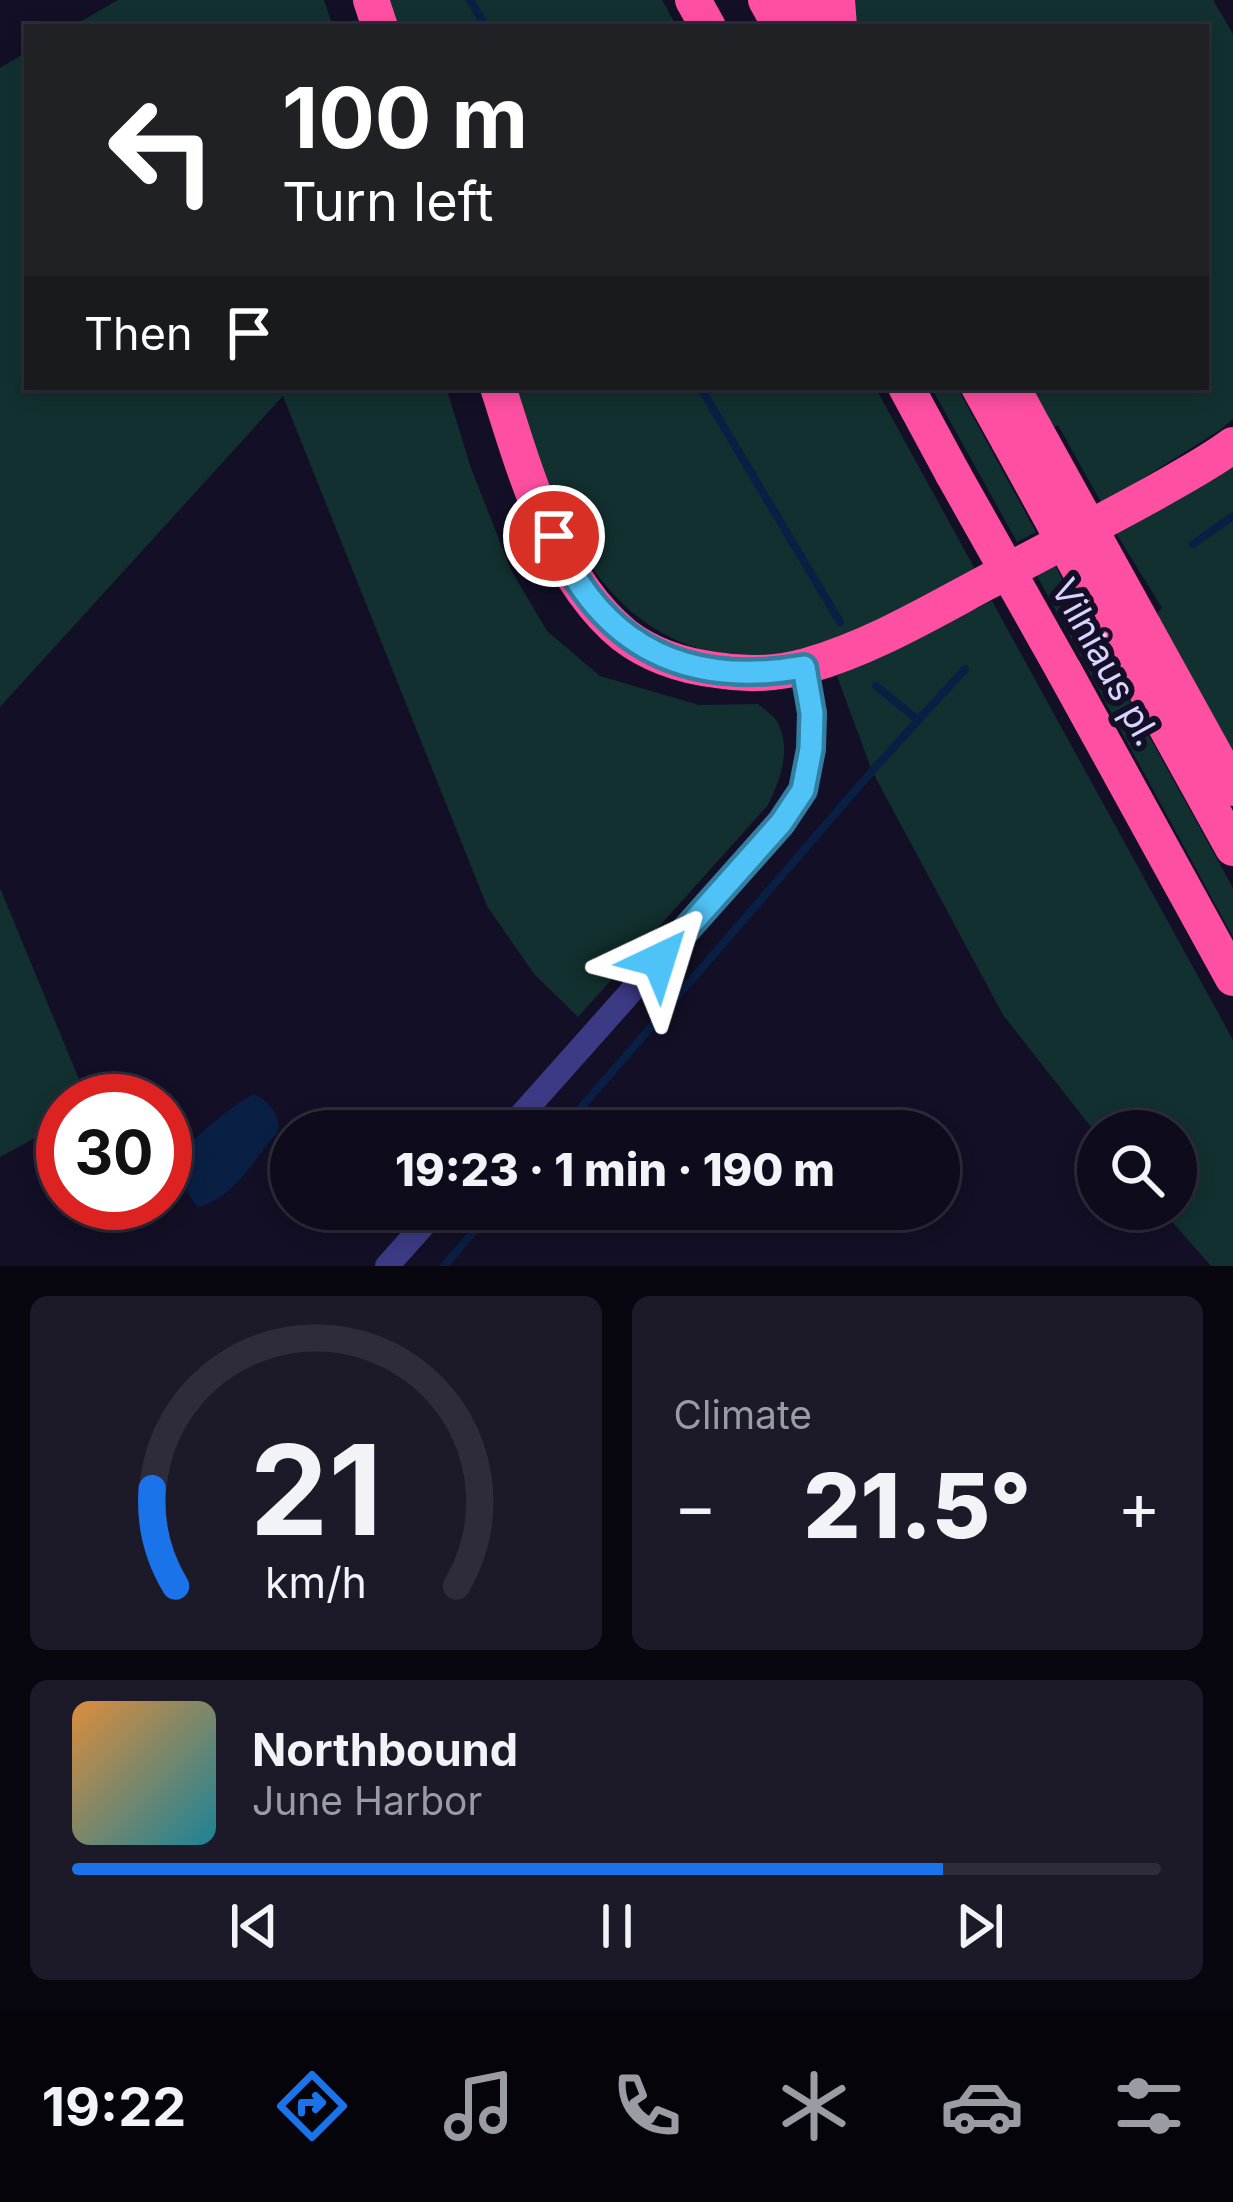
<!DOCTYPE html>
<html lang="en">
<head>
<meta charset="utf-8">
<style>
	body { margin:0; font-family:Inter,sans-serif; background:#1c1929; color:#f1f3f6; height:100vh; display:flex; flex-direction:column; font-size:45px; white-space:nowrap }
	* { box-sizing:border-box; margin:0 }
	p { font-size:39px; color:#9b9ba3 }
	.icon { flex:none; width:66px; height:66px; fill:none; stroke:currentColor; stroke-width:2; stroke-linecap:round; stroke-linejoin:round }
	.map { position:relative; height:1266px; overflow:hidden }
	.side { display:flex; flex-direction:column; gap:30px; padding:30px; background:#08060f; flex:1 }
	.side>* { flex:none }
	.top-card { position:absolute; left:24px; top:24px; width:1185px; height:366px; border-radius:0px; box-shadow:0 6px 18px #0003,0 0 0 3px #2e2b3b; background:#202124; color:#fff; overflow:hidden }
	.buttons { position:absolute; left:1077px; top:1110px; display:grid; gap:24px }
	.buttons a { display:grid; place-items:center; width:120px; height:120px; border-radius:50%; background:#0e0b1c; box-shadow:0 6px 18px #0003,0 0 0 3px #2e2b3b; font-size:60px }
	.speed { position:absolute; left:36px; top:1074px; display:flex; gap:24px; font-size:60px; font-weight:700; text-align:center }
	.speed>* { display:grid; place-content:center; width:156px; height:156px; border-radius:50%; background:#0e0b1c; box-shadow:0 6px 18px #0003,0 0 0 3px #2e2b3b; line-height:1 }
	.speed .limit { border:18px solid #d22; background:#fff; color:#111 }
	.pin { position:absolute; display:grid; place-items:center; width:102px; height:102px; color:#fff; margin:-51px; border:6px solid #fff; border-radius:50%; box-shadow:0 3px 12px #0007 }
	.me { position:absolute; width:132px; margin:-66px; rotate:41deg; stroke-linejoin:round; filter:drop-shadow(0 0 9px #0008) }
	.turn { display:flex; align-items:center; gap:42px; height:252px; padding:0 60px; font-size:54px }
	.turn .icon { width:156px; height:156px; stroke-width:2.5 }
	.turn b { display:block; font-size:84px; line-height:102px }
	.then { display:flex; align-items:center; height:114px; padding:0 60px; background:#0003; gap:24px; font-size:45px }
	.big { font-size:90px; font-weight:800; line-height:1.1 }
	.side .card { flex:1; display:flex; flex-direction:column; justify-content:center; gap:18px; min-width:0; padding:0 42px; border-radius:18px; background:#1c1929 }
	.side .dial { align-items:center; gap:0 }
	.dial svg { height:312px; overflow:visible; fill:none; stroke:#2e2b3b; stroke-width:7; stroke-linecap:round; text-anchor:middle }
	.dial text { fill:#f1f3f6; stroke:none }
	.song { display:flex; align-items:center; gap:36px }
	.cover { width:144px; height:144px; border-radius:18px; background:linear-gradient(135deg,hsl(30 70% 55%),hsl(190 70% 35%)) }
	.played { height:12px; border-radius:6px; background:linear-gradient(90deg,#1a73e8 80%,#2e2b3b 80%) }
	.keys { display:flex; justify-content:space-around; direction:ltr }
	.heat { display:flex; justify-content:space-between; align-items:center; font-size:66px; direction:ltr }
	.side .tiles { flex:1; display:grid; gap:30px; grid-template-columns:1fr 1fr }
	.card:last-child { grid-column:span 2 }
	.trip { position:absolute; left:270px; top:1110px; width:690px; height:120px; border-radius:60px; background:#0e0b1c; box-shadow:0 6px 18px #0003,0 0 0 3px #2e2b3b; font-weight:800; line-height:120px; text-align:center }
	.menu { display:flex; height:192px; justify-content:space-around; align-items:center; background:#06040b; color:#9b9ba3 }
	.menu .icon { width:84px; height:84px }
	.menu .selected { color:#1a73e8 }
	.menu b { font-size:54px; color:#f1f3f6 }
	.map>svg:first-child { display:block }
	.green { fill:#12302f }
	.water { fill:#0a1f44 }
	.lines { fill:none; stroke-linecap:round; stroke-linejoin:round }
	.stream { stroke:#0a1f44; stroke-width:8 }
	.street { stroke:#3d3a85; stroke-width:24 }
	.highway { stroke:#ff4fa3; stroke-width:36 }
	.highway-bridge { stroke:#ff4fa3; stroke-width:36 }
	.route-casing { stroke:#337fa1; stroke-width:30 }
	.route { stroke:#4fc3f7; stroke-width:21 }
	.labels { text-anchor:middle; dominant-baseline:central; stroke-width:12; stroke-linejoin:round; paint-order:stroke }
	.street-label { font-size:36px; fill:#d9d4ff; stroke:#130f26 }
</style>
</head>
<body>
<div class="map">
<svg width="1233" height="1266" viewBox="0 0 1233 1266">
	<rect width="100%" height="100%" fill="#130f26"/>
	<g class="green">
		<polygon points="118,0 324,0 333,27 71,27"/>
		<polygon points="386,0 662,0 677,27 395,27"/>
		<polygon points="850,0 1213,0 1233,34 1233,419 1220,430 1102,504 1058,425 1050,429 1031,387 1206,387 1206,27 853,27"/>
		<path d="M27,52V387H446L471,468L511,570L547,631L600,676L699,705L758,704C765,710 776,717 779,725C791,752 780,780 768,805L578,1017L534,974L487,906L283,396L0,707V68Z"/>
		<path d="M514,387H875L976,571C924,598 869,635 811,649C789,654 761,659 738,659C724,659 708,651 694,647C583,610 548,486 514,387Z"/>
		<polygon points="931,387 957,387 1036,532 1017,542"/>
		<polygon points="1233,465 1233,756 1157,613 1162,608 1116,533"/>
		<polygon points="1054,564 1233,888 1233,937 1036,574"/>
		<polygon points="992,601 1233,1040 1233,1266 1211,1266 1161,1209 1176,1209 1176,1131 1098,1131 1098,1136 1003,1015 872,771 837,676 849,667"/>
		<polygon points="0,888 88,1101 63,1101 63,1123 0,1157"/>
	</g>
	<path class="water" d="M253,1094C266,1098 284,1118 277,1133C256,1157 231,1202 197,1207L174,1171L172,1162C196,1135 223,1113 253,1094Z"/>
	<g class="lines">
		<g class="stream">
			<polyline points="470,0 486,27"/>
			<polyline points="700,387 840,622"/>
			<polyline points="1193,544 1233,516"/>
			<polyline points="876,686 918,720"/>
			<polyline points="561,1131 872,771 965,669"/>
			<polyline points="444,1266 493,1209"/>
		</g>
		<g class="street">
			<path d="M507,1131L781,823C788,813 798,802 803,791C819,752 811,706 804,667"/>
			<polyline points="387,1266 438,1209"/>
		</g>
		<g class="highway">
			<polyline points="371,0 380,27"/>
			<polyline points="693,0 708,27"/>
			<polyline points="766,0 781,27"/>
			<polyline points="800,0 815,27"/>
			<polyline points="837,0 839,27"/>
			<path d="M498,387C524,469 554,578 624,635C650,655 684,666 716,670C746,675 777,674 806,666C870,648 929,613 987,582C1043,552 1100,523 1156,492C1182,477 1209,463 1233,445"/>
			<polyline points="906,387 953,474"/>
			<polyline points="979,387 1009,441"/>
			<polyline points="1012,387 1034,428"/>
			<polyline points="1144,627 1233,788"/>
			<polyline points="1118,640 1233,848"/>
			<polyline points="1064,671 1233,978"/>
		</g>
		<g class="highway-bridge">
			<polyline points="1034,428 1144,627"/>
			<polyline points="1009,441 1118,640"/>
			<polyline points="953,474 1064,671"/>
		</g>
	</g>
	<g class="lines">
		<defs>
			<path id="route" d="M554,536C601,647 687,688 804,667L812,713L811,749L803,790L781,823L659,960"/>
		</defs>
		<use href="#route" class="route-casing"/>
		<use href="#route" class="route"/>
	</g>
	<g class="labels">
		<g class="street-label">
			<text transform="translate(1106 662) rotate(61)">Vilniaus pl.</text>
		</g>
	</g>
</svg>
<div class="buttons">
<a><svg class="icon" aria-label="search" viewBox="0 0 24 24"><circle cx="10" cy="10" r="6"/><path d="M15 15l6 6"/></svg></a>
</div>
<div class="speed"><div class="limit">30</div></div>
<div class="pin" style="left:554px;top:536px;background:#d93025"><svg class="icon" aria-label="arrive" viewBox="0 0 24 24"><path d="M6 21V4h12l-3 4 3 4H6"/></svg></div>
<svg class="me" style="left:659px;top:960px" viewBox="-20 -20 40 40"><path d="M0-17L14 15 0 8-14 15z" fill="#4fc3f7" stroke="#fff" stroke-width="4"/></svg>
<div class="trip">19:23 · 1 min · 190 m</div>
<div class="top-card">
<div class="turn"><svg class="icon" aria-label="left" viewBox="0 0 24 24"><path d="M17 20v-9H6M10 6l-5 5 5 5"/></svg><div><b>100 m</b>Turn left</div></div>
<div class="then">Then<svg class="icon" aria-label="arrive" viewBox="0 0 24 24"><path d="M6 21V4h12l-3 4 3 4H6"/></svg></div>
</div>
</div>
<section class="side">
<div class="tiles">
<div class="card dial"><svg viewBox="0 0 100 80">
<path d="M14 69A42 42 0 1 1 86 69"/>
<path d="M14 69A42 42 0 0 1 8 44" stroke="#1a73e8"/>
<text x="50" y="56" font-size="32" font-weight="700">21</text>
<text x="50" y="72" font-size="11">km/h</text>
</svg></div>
<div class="card"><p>Climate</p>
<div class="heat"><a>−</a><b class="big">21.5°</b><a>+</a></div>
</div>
<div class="card">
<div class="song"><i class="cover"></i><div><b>Northbound</b><p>June Harbor</p></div></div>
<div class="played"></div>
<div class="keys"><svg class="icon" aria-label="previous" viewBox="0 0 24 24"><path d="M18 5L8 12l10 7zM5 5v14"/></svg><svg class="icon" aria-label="pause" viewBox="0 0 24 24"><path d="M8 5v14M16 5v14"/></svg><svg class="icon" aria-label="next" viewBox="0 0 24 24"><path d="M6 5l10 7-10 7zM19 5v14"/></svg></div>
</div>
</div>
</section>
<nav class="menu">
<b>19:22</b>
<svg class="icon selected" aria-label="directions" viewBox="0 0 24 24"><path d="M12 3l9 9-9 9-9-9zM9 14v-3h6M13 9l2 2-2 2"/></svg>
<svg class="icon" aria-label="music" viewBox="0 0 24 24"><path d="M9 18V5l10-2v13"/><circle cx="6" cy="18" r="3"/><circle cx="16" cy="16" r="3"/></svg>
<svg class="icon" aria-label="phone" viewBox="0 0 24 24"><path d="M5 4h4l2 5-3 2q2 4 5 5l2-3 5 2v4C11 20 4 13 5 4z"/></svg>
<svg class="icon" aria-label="climate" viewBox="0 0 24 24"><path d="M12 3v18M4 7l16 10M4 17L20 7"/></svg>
<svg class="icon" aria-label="car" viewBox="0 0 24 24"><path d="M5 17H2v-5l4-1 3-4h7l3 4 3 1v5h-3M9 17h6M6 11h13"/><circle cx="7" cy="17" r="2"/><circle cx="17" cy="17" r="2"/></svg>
<svg class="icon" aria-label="filters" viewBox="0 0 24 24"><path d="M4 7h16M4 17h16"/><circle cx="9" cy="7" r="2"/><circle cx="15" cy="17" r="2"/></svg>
</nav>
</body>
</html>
